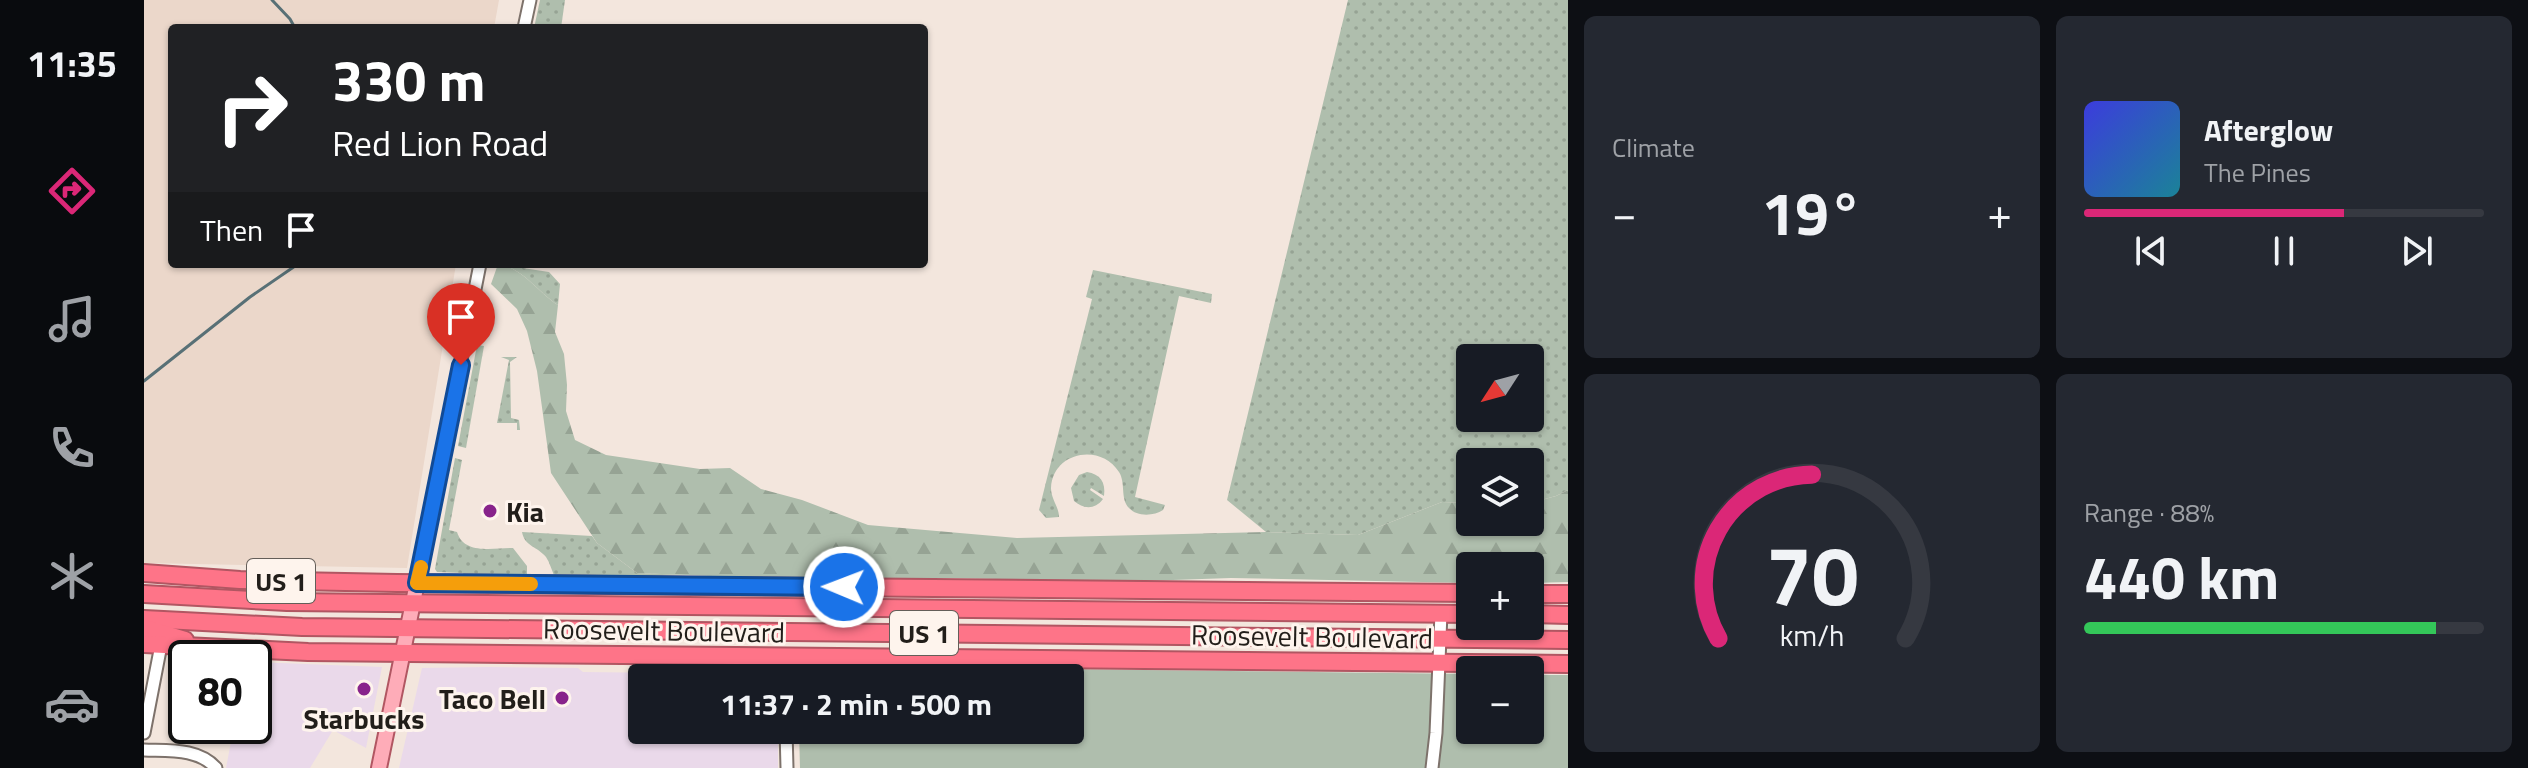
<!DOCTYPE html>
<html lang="en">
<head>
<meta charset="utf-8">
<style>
	body { margin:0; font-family:"Titillium Web",sans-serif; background:#242831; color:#f1f3f6; height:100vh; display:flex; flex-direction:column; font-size:30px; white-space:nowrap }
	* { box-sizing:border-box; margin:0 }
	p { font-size:26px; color:#9ea1a6 }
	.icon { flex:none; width:44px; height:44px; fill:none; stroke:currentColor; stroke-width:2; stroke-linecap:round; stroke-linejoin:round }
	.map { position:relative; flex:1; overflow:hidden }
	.details { display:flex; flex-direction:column; gap:16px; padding:16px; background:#0d0f14; width:960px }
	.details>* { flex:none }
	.guide { position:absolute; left:24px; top:24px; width:760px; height:244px; border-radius:8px; box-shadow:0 2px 6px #0004; background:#202124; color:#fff; overflow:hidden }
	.needle { width:52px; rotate:234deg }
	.buttons { position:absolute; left:1312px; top:344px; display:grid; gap:16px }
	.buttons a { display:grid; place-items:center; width:88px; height:88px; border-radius:8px; background:#171b24; box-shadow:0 2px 6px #0004; font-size:40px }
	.speed { position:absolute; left:24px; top:640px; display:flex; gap:16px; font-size:40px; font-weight:700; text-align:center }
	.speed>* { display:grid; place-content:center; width:104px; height:104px; border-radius:50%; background:#171b24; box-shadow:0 2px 6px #0004; line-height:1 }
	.speed .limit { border:4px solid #111; border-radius:12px; background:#fff; color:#111 }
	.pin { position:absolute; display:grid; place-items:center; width:68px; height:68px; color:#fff; margin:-82px -34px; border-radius:50% 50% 50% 0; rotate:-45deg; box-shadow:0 0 8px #0007 }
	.pin .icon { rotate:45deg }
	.me { position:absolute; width:88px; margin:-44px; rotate:271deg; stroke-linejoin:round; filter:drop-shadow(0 0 6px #0008) }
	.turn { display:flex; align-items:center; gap:28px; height:168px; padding:0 32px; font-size:36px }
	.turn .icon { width:104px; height:104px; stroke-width:2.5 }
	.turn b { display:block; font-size:56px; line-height:68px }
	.then { display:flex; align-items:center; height:76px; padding:0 32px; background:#0003; gap:16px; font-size:30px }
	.big { font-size:60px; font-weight:700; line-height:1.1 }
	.details .tile { flex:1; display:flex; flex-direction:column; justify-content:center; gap:12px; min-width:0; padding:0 28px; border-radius:12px; background:#242831 }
	.details .dial { align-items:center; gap:0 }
	.dial svg { height:208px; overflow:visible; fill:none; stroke:#363941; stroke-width:7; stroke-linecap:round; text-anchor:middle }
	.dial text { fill:#f1f3f6; stroke:none }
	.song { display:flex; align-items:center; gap:24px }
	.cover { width:96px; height:96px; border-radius:12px; background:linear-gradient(135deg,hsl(240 70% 55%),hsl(190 70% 35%)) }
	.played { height:8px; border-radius:4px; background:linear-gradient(90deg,#db2777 65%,#363941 65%) }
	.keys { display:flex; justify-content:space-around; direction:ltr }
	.heat { display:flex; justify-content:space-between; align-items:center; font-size:44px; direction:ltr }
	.charge { height:12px; border-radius:6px; background:linear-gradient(90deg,#34c759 88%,#363941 0) }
	.details .tiles { flex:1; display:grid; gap:16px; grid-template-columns:repeat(2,1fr) }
	.trip { position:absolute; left:484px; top:664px; width:456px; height:80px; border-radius:8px; background:#171b24; box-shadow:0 2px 6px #0004; font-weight:700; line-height:80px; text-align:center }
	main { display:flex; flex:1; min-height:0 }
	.tab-bar { display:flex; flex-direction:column; width:144px; justify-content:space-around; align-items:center; background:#090b0e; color:#9ea1a6 }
	.tab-bar .icon { width:56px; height:56px }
	.tab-bar .current { color:#db2777 }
	.tab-bar b { font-size:36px; color:#f1f3f6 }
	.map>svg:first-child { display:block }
	.commercial { fill:#ead9ea }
	.built { fill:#ebd7ca }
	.grass { fill:url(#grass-dots); fill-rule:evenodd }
	.forest { fill:url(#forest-firs) }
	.park { fill:#afbead }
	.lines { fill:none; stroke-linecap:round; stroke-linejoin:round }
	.stream { stroke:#587076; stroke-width:3 }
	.minor-casing { stroke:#7d726b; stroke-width:15 }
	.major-casing { stroke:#b15662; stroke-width:18 }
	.highway-casing { stroke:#b15662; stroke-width:20 }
	.minor { stroke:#fff; stroke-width:11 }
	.major { stroke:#feacb8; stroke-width:14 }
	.highway { stroke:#fe7488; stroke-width:16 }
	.route-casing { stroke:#114b97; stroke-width:20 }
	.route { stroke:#1a73e8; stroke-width:14 }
	.slow { stroke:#f59e0b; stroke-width:14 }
	.poi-dot { fill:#88238b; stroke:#fef4ed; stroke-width:3 }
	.labels { text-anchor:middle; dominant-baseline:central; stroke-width:6; stroke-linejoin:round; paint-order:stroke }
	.shield { fill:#fef4ed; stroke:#645e59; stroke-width:2 }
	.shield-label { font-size:26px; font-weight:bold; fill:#221e1a }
	.poi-label { font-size:28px; font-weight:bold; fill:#221e1a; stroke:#fef4ed; text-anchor:start }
	.street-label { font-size:28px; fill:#221e1a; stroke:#fef4ed }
</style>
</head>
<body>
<main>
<nav class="tab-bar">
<b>11:35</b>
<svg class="icon current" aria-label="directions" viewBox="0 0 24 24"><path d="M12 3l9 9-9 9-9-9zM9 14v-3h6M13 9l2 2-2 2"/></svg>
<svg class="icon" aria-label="music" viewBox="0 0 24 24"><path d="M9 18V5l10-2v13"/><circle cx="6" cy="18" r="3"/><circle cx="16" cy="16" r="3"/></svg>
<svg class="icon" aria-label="phone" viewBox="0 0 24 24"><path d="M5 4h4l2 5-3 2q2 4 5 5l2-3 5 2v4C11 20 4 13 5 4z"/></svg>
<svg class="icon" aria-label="climate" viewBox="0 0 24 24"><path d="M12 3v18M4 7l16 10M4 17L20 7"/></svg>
<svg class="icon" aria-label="car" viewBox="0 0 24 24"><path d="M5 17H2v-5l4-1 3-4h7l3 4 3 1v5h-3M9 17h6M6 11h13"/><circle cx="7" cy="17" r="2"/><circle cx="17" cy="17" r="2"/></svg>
</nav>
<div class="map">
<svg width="1424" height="768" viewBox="0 0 1424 768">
	<defs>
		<pattern id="grass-dots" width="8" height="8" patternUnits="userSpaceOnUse" patternTransform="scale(2)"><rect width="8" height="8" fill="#afbead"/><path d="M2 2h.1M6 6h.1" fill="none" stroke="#96a394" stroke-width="1.8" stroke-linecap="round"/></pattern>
		<pattern id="forest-firs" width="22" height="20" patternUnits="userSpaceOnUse" patternTransform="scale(2)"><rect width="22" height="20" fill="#afbead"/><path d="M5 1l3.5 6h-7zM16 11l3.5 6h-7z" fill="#96a394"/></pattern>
	</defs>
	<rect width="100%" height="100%" fill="#f3e6dd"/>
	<g class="commercial">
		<polygon points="110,662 238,667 222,748 189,730 166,768 82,768 90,726 110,726"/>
		<polygon points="344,667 434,668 439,672 617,674 622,678 498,678 498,730 634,730 634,768 255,768 278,668"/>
	</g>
	<polygon class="built" points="0,0 355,0 350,28 28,28 28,264 312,264 263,568 0,563"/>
	<g class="grass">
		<polygon points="396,0 421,0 417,28 390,28"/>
		<path d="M1204,0H1424V490L1412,496L1386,503V462H1326V503L1298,502L1214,535L1122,532L1083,500ZM1326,358H1386V418H1326Z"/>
		<path d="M359,265L405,272L416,284L414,305C395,293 381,271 359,265Z"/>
		<path d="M949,270L1068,294L1067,303L1035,296L991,497L1021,505L1019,510C1010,516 993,517 985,508C976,499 982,483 975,472C957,443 909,451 907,488C907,499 915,507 915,517L902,518L895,510L948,299L942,297Z"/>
		<polygon points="333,345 340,346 322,448 314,446"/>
		<polygon points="357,357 373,357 366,362 367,418 375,420 376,430 373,430 373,423 353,423 365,360"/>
		<path d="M311,458L318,460L305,530L313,532C320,555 349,548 369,548L383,566V577L320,576L319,573L293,572L291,569Z"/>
		<path d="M943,472C956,474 962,482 960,496L947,488L946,490L959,499C951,510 939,509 930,501L927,488L935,475Z"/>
		<path d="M378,532L448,536L453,543L493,573L544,575L411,578C408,571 406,563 402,557C393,546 381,547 378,532Z"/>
	</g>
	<path class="forest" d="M359,265C381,271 395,293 414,305L411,332L420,354L423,385L422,411L431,440L462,455L556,469L586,468L617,489L658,500L724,525L873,538L1122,532L1214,535L1298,502L1326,503V522H1386V503L1412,496L1424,490V582L1386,583V566H1326V583L1087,578L970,582L809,578L637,579L493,573L453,543L407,473L393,371L383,331L373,309L347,284L353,267Z"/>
	<polygon class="park" points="677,666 1326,674 1326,730 1386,730 1386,675 1424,675 1424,768 656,768 655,730 926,730 926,678 664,678"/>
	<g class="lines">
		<g class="stream">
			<polyline points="128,0 146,19 151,28"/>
			<polyline points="0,381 106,297 154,264"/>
		</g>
		<defs>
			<g id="minor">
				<polyline points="380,28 386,0"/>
				<polyline points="273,583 336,264"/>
				<polyline points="643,657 643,678"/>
				<polyline points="642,730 643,768"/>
				<polyline points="0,733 17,645"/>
				<path d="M0,750C25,751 54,748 72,768"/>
				<polyline points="1288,768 1292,733 1297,613"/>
			</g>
			<polyline id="major" points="235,768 273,583"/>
			<g id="highway">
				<polyline points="0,573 96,580 253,583 1326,593"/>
				<polyline points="0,594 143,602 1326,614"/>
				<polyline points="1386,594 1424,594"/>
				<polyline points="1386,614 1424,615"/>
				<polyline points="0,619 158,627 1424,640"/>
				<polyline points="0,628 41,640"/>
				<polyline points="0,644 164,652 1424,664"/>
			</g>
		</defs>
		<use href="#minor" class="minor-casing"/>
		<use href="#major" class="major-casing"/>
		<use href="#highway" class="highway-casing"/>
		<use href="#minor" class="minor"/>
		<use href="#major" class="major"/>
		<use href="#highway" class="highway"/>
	</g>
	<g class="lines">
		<defs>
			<polyline id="route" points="317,365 273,583 700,587"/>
		</defs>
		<use href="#route" class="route-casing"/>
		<use href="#route" class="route"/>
		<polyline class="slow" points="277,567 273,583 387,584"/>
	</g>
	<g class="poi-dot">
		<circle cx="346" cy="511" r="8"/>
		<circle cx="220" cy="689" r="8"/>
		<circle cx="418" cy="698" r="8"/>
	</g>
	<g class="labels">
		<g class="shield">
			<rect x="103" y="559" width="68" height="44" rx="6"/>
			<rect x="746" y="611" width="68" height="44" rx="6"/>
		</g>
		<g class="shield-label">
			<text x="137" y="581">US 1</text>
			<text x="780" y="633">US 1</text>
		</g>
		<g class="poi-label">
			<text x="362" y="511">Kia</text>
			<text x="402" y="698" text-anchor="end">Taco Bell</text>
			<text x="220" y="718" text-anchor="middle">Starbucks</text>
		</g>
		<g class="street-label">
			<text transform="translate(520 630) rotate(1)">Roosevelt Boulevard</text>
			<text transform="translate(1168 636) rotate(1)">Roosevelt Boulevard</text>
		</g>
	</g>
</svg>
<div class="buttons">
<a><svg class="needle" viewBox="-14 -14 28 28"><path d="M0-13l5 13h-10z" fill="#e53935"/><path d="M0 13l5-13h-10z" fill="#9ea1a6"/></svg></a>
<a><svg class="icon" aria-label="layers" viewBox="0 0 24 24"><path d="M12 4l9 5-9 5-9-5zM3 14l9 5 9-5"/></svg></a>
<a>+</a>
<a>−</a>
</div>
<div class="speed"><div class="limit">80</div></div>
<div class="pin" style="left:317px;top:365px;background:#d93025"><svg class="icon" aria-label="arrive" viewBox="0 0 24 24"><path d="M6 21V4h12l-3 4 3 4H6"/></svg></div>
<svg class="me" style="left:700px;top:587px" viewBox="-20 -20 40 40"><circle r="17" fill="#1a73e8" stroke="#fff" stroke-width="3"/><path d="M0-11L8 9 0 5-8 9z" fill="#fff"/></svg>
<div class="trip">11:37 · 2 min · 500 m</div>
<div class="guide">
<div class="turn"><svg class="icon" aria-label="right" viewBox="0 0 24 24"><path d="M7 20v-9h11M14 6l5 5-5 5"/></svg><div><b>330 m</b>Red Lion Road</div></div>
<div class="then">Then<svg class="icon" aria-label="arrive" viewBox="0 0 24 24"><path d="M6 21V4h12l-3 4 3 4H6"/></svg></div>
</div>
</div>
<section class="details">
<div class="tiles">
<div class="tile"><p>Climate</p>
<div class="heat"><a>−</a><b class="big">19°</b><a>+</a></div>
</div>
<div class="tile">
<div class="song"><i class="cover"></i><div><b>Afterglow</b><p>The Pines</p></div></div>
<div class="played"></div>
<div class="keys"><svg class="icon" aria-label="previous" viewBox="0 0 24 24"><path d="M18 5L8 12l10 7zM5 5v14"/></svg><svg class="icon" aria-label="pause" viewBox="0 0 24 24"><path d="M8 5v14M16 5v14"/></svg><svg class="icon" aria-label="next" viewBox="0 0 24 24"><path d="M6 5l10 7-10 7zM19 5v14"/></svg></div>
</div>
<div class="tile dial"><svg viewBox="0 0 100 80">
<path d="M14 69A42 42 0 1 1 86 69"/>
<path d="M14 69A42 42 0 0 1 50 6" stroke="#db2777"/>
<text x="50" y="56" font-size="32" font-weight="700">70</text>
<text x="50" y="72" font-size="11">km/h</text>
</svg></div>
<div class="tile"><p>Range · 88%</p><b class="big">440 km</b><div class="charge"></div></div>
</div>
</section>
</main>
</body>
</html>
